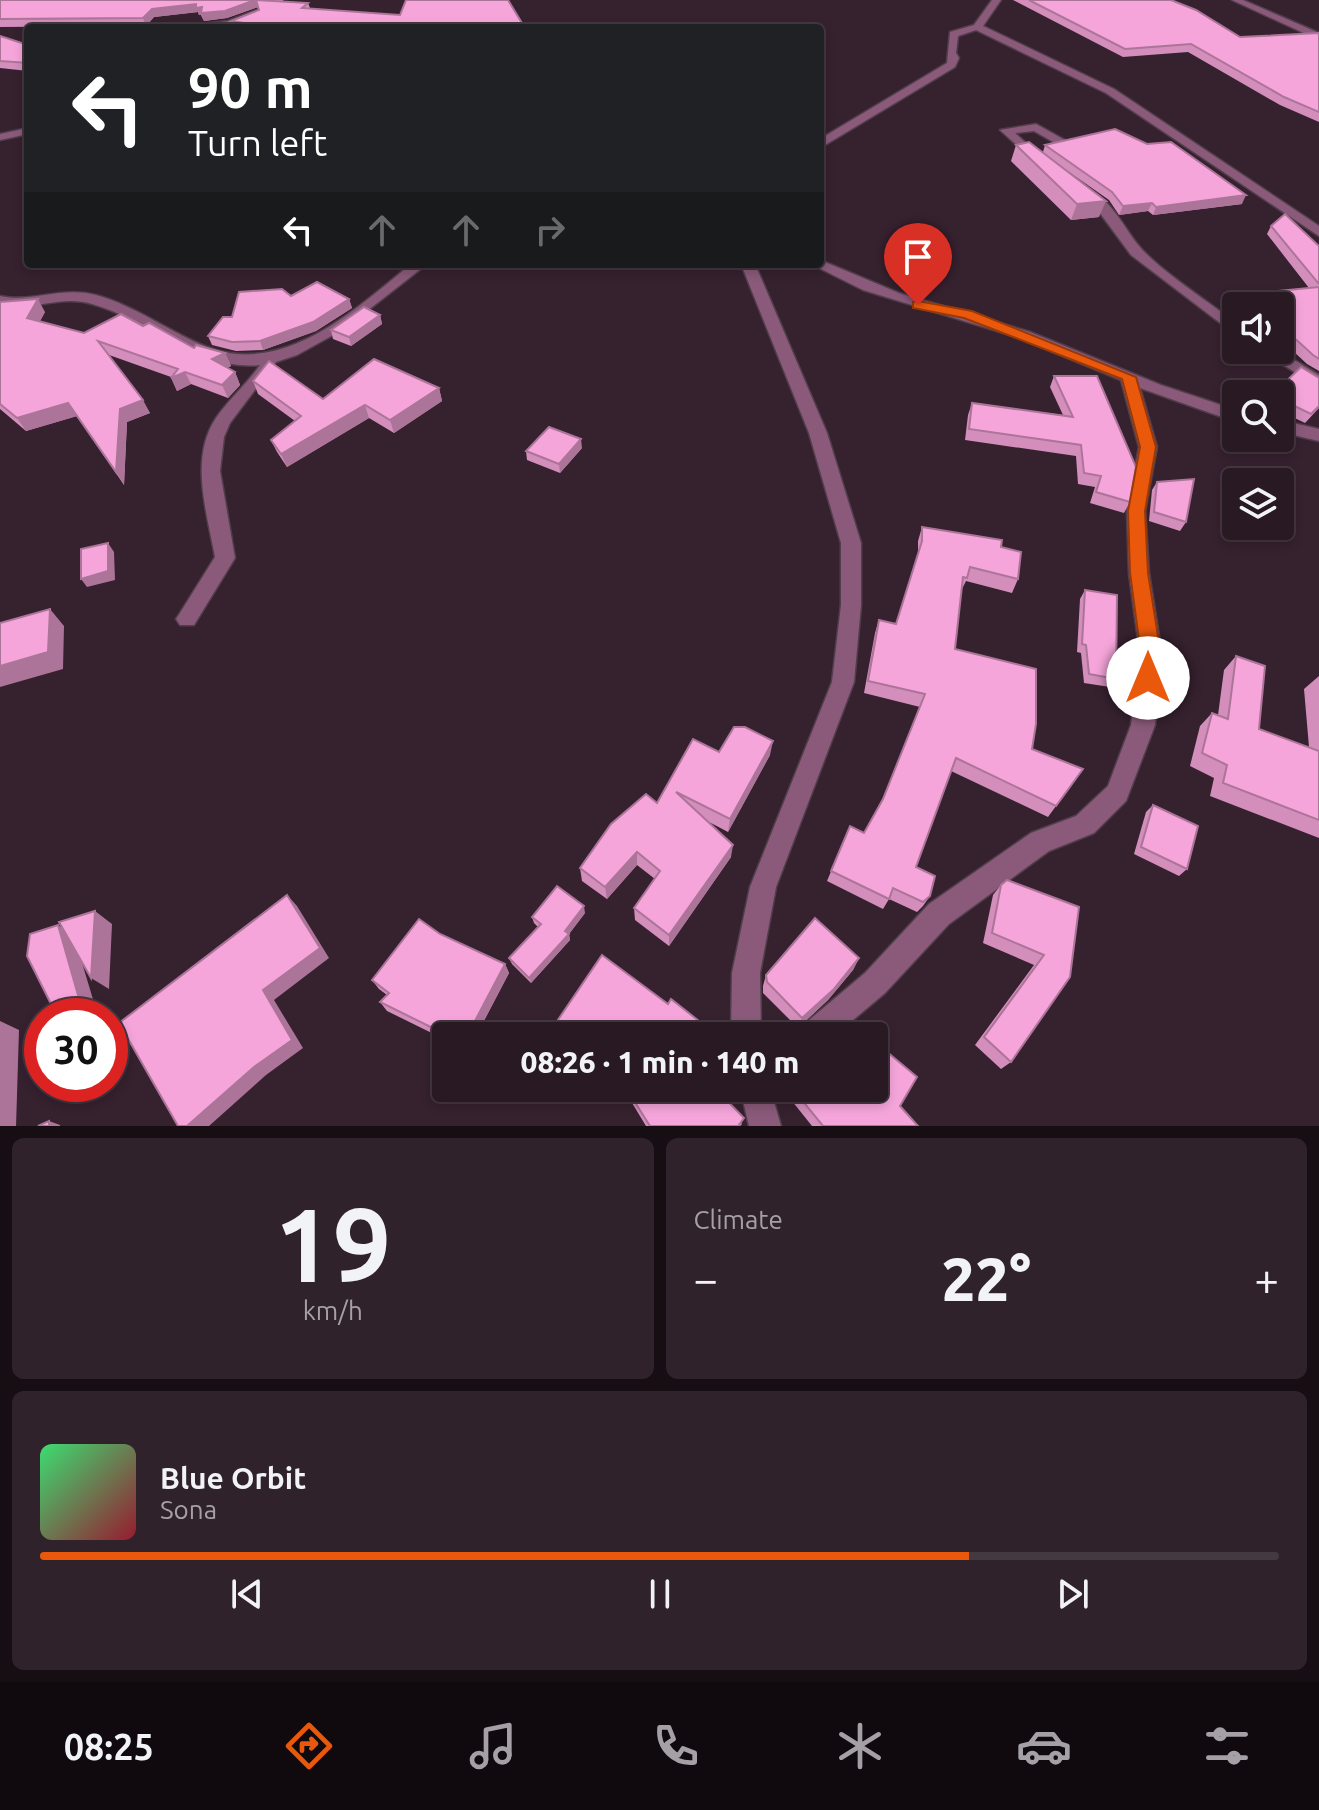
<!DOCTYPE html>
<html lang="en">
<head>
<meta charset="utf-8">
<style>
	body { margin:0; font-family:Ubuntu,sans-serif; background:#30222b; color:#f1f3f6; height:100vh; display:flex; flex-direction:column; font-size:30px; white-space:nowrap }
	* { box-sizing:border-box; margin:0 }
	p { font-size:26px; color:#a5a0a6 }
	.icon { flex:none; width:44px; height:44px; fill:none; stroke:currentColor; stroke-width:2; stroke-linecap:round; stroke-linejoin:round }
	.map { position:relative; height:1126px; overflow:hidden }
	.details { display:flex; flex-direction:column; gap:12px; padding:12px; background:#160e13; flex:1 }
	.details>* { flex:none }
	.banner { position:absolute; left:24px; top:24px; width:800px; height:244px; border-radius:8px; box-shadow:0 4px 12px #0003,0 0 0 2px #443841; background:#202124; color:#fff; overflow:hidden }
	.controls { position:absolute; left:1222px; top:292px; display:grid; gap:16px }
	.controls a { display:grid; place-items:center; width:72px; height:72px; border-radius:8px; background:#281923; box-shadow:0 4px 12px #0003,0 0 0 2px #443841; font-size:40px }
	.speed { position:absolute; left:24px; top:998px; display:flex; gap:16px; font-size:40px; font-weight:700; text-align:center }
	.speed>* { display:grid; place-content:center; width:104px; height:104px; border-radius:50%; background:#281923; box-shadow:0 4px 12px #0003,0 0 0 2px #443841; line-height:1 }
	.speed .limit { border:12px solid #d22; background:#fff; color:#111 }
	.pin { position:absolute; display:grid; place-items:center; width:68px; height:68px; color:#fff; margin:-82px -34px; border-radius:50% 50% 50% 0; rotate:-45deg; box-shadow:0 0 8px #0007 }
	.pin .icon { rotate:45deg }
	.me { position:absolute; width:88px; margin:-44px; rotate:0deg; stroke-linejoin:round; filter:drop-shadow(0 0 6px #0008) }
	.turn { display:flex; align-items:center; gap:28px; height:168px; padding:0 32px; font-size:36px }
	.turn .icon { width:104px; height:104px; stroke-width:2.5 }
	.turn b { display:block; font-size:56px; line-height:68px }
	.lanes { display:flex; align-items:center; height:76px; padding:0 32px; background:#0003; justify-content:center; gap:40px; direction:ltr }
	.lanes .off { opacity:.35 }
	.big { font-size:60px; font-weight:800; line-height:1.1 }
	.details .card { flex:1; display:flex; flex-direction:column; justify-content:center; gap:12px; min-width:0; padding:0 28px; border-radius:12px; background:#30222b }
	.details .dial { align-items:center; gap:0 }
	.dial b { font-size:104px; line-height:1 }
	.song { display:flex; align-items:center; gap:24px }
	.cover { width:96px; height:96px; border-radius:12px; background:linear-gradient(135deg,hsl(140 70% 55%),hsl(350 70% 35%)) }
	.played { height:8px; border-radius:4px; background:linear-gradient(90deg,#ea580c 75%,#443841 75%) }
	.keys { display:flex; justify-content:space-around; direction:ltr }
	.heat { display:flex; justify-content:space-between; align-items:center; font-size:44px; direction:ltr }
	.details .tiles { flex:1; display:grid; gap:12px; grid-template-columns:1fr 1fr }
	.card:last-child { grid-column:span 2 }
	.trip { position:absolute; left:432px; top:1022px; width:456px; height:80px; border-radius:8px; background:#281923; box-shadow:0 4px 12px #0003,0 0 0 2px #443841; font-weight:800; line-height:80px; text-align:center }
	.tabs { display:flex; height:128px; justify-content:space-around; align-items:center; background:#100a0e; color:#a5a0a6 }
	.tabs .icon { width:56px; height:56px }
	.tabs .current { color:#ea580c }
	.tabs b { font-size:36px; color:#f1f3f6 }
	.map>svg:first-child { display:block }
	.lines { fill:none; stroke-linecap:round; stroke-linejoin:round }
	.minor-casing { stroke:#523e4b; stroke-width:3 }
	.minor { fill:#8b5a7b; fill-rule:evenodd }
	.wall { fill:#d38ebb }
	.shaded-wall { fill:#ac7499 }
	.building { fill:#f5a5da; stroke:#ac7499; stroke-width:2 }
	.route { fill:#ea580c; stroke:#983908; stroke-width:2 }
</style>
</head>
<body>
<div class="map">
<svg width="1319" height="1126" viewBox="0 0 1319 1126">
	<rect width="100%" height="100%" fill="#36212f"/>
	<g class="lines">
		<defs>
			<g id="minor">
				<polygon points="992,0 1001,0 983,26 1114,89 1319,226 1319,236 1106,93 976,30 958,36 956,53 959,58 955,67 820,148 820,139 947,63 950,32 974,25"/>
				<polygon points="1232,0 1243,0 1319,33 1319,40"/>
				<polygon points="257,10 260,15 229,27 169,28 228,21"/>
				<polygon points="1036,124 1072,144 1062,147 1034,131 1015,133 1044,159 1044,165 1040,166 1000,130"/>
				<polygon points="28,128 28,134 0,140 0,134"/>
				<path d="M1078,189C1105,186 1124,229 1139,246C1159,270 1209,302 1236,323V335L1131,255L1097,209L1078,195Z"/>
				<polygon points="820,260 899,293 1030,332 1161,385 1236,410 1236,422 1140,388 1157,447 1145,511 1149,573 1162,655 1155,725 1126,801 1094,833 1049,851 949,924 885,993 834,1036 797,1036 802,1026 865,973 929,904 1031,833 1076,816 1108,786 1131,725 1140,655 1129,573 1127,511 1139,447 1121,380 1020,338 863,290 811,264 820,264"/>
				<path d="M411,264H427L344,329L297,355L276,362L230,423L224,437L220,471L235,558L194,625H180L176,619L180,613L215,557C207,513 189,458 216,418C229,399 247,384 260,365C197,371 150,320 92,304C60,294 28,313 0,305V296C30,303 61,286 96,295C136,306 169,332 207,347C284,377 356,309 411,264Z"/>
				<polygon points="741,264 755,264 827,433 861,543 861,605 854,682 776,887 760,973 761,1036 731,1036 732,973 750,887 832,682 841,605 841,543 809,433"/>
				<polygon points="1259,350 1278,350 1319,375 1319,387"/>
				<polygon points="1280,420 1319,429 1319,441 1280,432"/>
				<polygon points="740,1088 770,1088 781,1126 749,1126"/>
			</g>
		</defs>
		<use href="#minor" class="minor-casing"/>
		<use href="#minor" class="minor"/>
	</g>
	<g class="wall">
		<polygon points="0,0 284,0 282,1 308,3 310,8 525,28 233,28 231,21 259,10 258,7 227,18 204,21 201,15 199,15 198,12 154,17 146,26 0,27"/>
		<polygon points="1013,0 1171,0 1240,37 1319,33 1319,122 1280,105 1188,52 1123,57"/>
		<polygon points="0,36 28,45 28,71 0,68"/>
		<polygon points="1016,145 1043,152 1045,145 1242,204 1153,215 1148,211 1119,215 1109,200 1069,172 1099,217 1071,220 1011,161"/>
		<polygon points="1271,226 1319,246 1319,371 1307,364 1280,339 1280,306 1246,306 1242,303 1247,294 1309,288 1267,234"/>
		<polygon points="620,264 648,264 645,269"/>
		<polygon points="291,296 349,299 352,308 316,331 263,350 236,351 212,345 208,336 232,317"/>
		<polygon points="0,302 45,312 40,321 84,333 143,326 194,348 225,353 231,366 227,368 235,372 240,385 228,398 191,384 177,391 171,377 109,355 150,413 127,422 124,485 77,416 26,431 0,409"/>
		<polygon points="380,315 382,324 351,346 333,339 331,330"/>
		<polygon points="1054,376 1130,502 1124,513 1090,503 1095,487 1078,484 1076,456 965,440 968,415 972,403 1063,415 1050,387"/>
		<polygon points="253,381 323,399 439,388 442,401 394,433 369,418 287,467 277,452 271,440 295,421 258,394"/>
		<polygon points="1280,394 1319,408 1305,423 1280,411"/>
		<polygon points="582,448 560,473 527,460 526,451"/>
		<polygon points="1157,482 1186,522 1180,531 1149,521 1152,490"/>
		<polygon points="922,527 1001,547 1018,579 1012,593 966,581 961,591 955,649 1032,749 1083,769 1048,817 951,771 916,867 930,896 923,906 917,912 889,899 883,909 827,881 850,826 864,833 882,800 920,707 864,693 875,633 879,620 896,624 918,555 918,541"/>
		<polygon points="1085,590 1116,679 1110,687 1084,683 1081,653 1077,652 1080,599"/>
		<polygon points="1236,656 1259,729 1309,747 1304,689 1319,676 1319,838 1210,796 1214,778 1190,766 1200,726 1212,713 1218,715 1224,670"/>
		<polygon points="719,752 770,755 728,832 709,822 731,857 669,946 635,920 634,908 655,879 637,865 607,899 582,881 580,868"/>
		<polygon points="1153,805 1187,869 1179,876 1134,854 1146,812"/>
		<polygon points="1001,885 1079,907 1011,1062 1001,1069 975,1045 1034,965 983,943 993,895"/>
		<polygon points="585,913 569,934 570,940 531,983 512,964 509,958 538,927 534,923 532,917"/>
		<polygon points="440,934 505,964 509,973 476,1036 446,1036 446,1040 387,1011 380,1002 387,995 379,989 372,980"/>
		<polygon points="859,958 853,970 828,1000 798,1028 763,993 763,986 766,975"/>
		<polygon points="623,1088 715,1088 742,1124 740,1126 646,1126"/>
		<polygon points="792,1088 900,1106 918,1126 812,1126 788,1096"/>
	</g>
	<g class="shaded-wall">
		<polygon points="255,0 258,7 227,18 204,21 201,15 199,15 198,12 154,17 146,26 143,18 152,9 196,4 202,7"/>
		<polygon points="1246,195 1242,204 1153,215 1156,207"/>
		<polygon points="1106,201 1099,217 1071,220 1077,204"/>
		<polygon points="1152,203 1148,211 1119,215 1123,206"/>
		<polygon points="38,299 45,312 35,330 27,318"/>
		<polygon points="349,299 352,308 316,331 263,350 260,341"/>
		<polygon points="380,315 382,324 351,346 349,337"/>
		<polygon points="225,353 231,366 218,372 212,359"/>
		<polygon points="185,372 191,384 177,391 171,378"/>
		<polygon points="235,372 240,385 228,398 222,385"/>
		<polygon points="439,388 442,401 394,433 390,420"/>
		<polygon points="143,400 150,413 127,422 124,485 116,472 120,409"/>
		<polygon points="68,403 77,416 26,431 17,418"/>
		<polygon points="365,405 369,418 287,467 281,454"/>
		<polygon points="581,439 582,448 560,473 559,464"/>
		<polygon points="108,543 114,552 115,580 87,587 81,579"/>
		<polygon points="50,609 64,626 63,669 0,687 0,666"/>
		<polygon points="773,741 770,755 728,832 730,819"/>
		<polygon points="733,845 731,857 669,946 669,935"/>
		<polygon points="637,852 637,865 607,899 605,887"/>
		<polygon points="287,895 297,906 329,958 274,1000 303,1048 266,1075 209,1126 187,1126 254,1067 263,990"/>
		<polygon points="584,906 585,913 569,934 570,940 531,983 529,978"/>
		<polygon points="95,911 112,924 109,989 91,978"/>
		<polygon points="58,925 74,936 98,1016 84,1016"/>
		<polygon points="859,958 853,970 828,1000 798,1028 802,1018"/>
		<polygon points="505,964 509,973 476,1036 467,1036"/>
		<polygon points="0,1021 19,1030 16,1126 0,1126"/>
		<polygon points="110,1058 115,1074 110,1076"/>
		<polygon points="49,1121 60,1125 60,1126 49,1126"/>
	</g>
	<g class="building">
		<polygon points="0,0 255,0 225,11 201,13 202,7 196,8 196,4 152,9 143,18 0,19"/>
		<polygon points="256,0 308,3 302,8 400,15 406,0 508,0 525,28 277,28 231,21 259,10"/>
		<polygon points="1029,0 1171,0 1196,10 1240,37 1319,33 1319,112 1284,97 1191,44 1125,49"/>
		<polygon points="0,36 28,45 28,63 0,61"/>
		<polygon points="1115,129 1147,144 1171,142 1246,195 1156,207 1152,203 1123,206 1112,192 1045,145"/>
		<polygon points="1029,142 1106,201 1077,204 1016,145"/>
		<polygon points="1285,214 1319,246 1319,284 1271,226"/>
		<polygon points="317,282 349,299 313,322 260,341 232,342 208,336 223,317 232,317 239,292 282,289 291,296"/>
		<polygon points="1319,287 1319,359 1313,355 1280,325 1280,306 1260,306 1247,294"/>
		<polygon points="38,299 27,318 84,333 121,314 143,326 149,323 194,348 196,345 225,353 212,359 235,372 222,385 185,372 171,378 178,369 98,341 143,400 120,409 116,472 68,403 17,418 0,404 0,302"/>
		<polygon points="364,307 380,315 349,337 331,330"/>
		<polygon points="374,359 439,388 390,420 365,405 281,454 271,440 301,416 253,381 269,361 323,399"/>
		<polygon points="1301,367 1319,378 1319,406 1311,414 1280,399 1280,394 1273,394"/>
		<polygon points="1054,376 1097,376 1136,467 1130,502 1096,492 1101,476 1084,473 1081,445 969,429 972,403 1073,417"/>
		<polygon points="549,427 581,439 559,464 526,451"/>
		<polygon points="1194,479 1186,522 1154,512 1157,482"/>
		<polygon points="922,527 1002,540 1001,547 1021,552 1018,579 970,567 967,578 963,577 955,649 1036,669 1036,724 1032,749 1083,769 1056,806 956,758 916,867 935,876 930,896 923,902 893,888 889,899 831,871 850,826 864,833 883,799 925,694 868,681 879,620 896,624 922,541"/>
		<polygon points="108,543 108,571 81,579 81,549"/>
		<polygon points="1085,590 1117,595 1116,679 1089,674 1086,645 1082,644"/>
		<polygon points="50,609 48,652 0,666 0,623"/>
		<polygon points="1236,656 1265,666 1259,729 1319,751 1319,820 1223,783 1227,765 1202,753 1212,713 1228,719"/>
		<polygon points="734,727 745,727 773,741 730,819 676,792 733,845 669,935 634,908 660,871 637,852 605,887 580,868 611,824 646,794 657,803 693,739 719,752"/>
		<polygon points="1153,805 1198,826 1187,869 1141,847"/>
		<polygon points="1007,880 1079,907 1070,977 1011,1062 984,1037 1044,955 992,933 1001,885"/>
		<polygon points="557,886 584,906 565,931 569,934 529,978 509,958 541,924 532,917"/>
		<polygon points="287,895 320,948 263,990 292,1040 254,1067 187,1126 178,1126 119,1023"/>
		<polygon points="95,911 91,978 59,922"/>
		<polygon points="815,918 859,958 834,989 802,1018 767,982 766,975"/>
		<polygon points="419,919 440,934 505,964 467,1036 449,1036 380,1002 389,993 372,980"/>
		<polygon points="58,925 84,1016 57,1016 27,956 30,934"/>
		<polygon points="602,955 668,1004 671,999 718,1036 547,1036"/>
		<polygon points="874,1041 917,1077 900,1106 918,1126 823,1126 792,1088 874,1088"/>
		<polygon points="626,1088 715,1088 744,1118 738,1126 650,1126"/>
		<polygon points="49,1121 49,1126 38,1126"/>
	</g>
	<polygon class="route" points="918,301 972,311 1136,377 1156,447 1145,511 1148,573 1161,655 1156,684 1148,687 1138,678 1141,655 1130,573 1128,511 1140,447 1122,379 964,318 913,308 913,302"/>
</svg>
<div class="controls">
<a><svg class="icon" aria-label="sound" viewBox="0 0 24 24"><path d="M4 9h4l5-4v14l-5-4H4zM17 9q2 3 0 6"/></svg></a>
<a><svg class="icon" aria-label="search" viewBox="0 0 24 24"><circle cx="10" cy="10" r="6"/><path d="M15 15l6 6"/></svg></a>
<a><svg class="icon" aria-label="layers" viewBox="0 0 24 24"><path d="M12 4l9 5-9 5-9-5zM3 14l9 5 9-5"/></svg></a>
</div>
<div class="speed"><div class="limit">30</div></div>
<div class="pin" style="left:918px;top:305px;background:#d93025"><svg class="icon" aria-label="arrive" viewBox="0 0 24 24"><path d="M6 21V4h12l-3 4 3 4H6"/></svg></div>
<svg class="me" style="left:1148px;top:678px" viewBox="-20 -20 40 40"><circle r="19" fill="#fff"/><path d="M0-13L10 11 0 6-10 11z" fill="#ea580c"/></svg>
<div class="trip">08:26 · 1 min · 140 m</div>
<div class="banner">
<div class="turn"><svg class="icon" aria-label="left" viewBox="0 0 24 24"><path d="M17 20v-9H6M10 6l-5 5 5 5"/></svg><div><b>90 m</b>Turn left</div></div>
<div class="lanes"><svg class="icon" aria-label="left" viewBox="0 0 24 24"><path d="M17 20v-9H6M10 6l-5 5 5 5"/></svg><svg class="icon off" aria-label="ahead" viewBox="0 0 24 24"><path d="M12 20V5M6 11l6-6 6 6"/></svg><svg class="icon off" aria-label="ahead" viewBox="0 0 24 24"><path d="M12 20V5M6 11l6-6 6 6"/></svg><svg class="icon off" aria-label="right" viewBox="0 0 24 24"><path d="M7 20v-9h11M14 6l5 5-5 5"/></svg></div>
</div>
</div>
<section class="details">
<div class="tiles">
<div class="card dial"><b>19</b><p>km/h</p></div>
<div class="card"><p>Climate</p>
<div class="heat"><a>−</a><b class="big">22°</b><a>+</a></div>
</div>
<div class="card">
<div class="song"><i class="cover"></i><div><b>Blue Orbit</b><p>Sona</p></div></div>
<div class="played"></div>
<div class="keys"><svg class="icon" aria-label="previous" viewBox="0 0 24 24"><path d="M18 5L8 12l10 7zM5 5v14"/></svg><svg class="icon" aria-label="pause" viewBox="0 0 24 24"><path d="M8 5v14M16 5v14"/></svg><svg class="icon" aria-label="next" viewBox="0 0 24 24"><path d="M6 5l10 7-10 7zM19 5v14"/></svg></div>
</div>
</div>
</section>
<nav class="tabs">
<b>08:25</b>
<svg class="icon current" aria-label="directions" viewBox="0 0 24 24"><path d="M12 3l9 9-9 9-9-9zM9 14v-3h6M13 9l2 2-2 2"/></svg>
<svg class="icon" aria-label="music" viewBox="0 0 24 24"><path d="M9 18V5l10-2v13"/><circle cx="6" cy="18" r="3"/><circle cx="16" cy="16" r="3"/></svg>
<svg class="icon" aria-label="phone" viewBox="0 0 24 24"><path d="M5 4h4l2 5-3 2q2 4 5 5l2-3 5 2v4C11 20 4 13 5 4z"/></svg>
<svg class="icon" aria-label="climate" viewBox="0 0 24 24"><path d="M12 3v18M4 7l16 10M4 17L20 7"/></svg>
<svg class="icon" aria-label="car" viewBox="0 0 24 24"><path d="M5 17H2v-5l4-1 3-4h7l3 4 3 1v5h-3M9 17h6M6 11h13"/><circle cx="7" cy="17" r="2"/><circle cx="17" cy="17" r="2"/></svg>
<svg class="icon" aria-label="filters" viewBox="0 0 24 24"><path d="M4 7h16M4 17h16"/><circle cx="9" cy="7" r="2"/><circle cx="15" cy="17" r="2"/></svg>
</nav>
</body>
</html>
